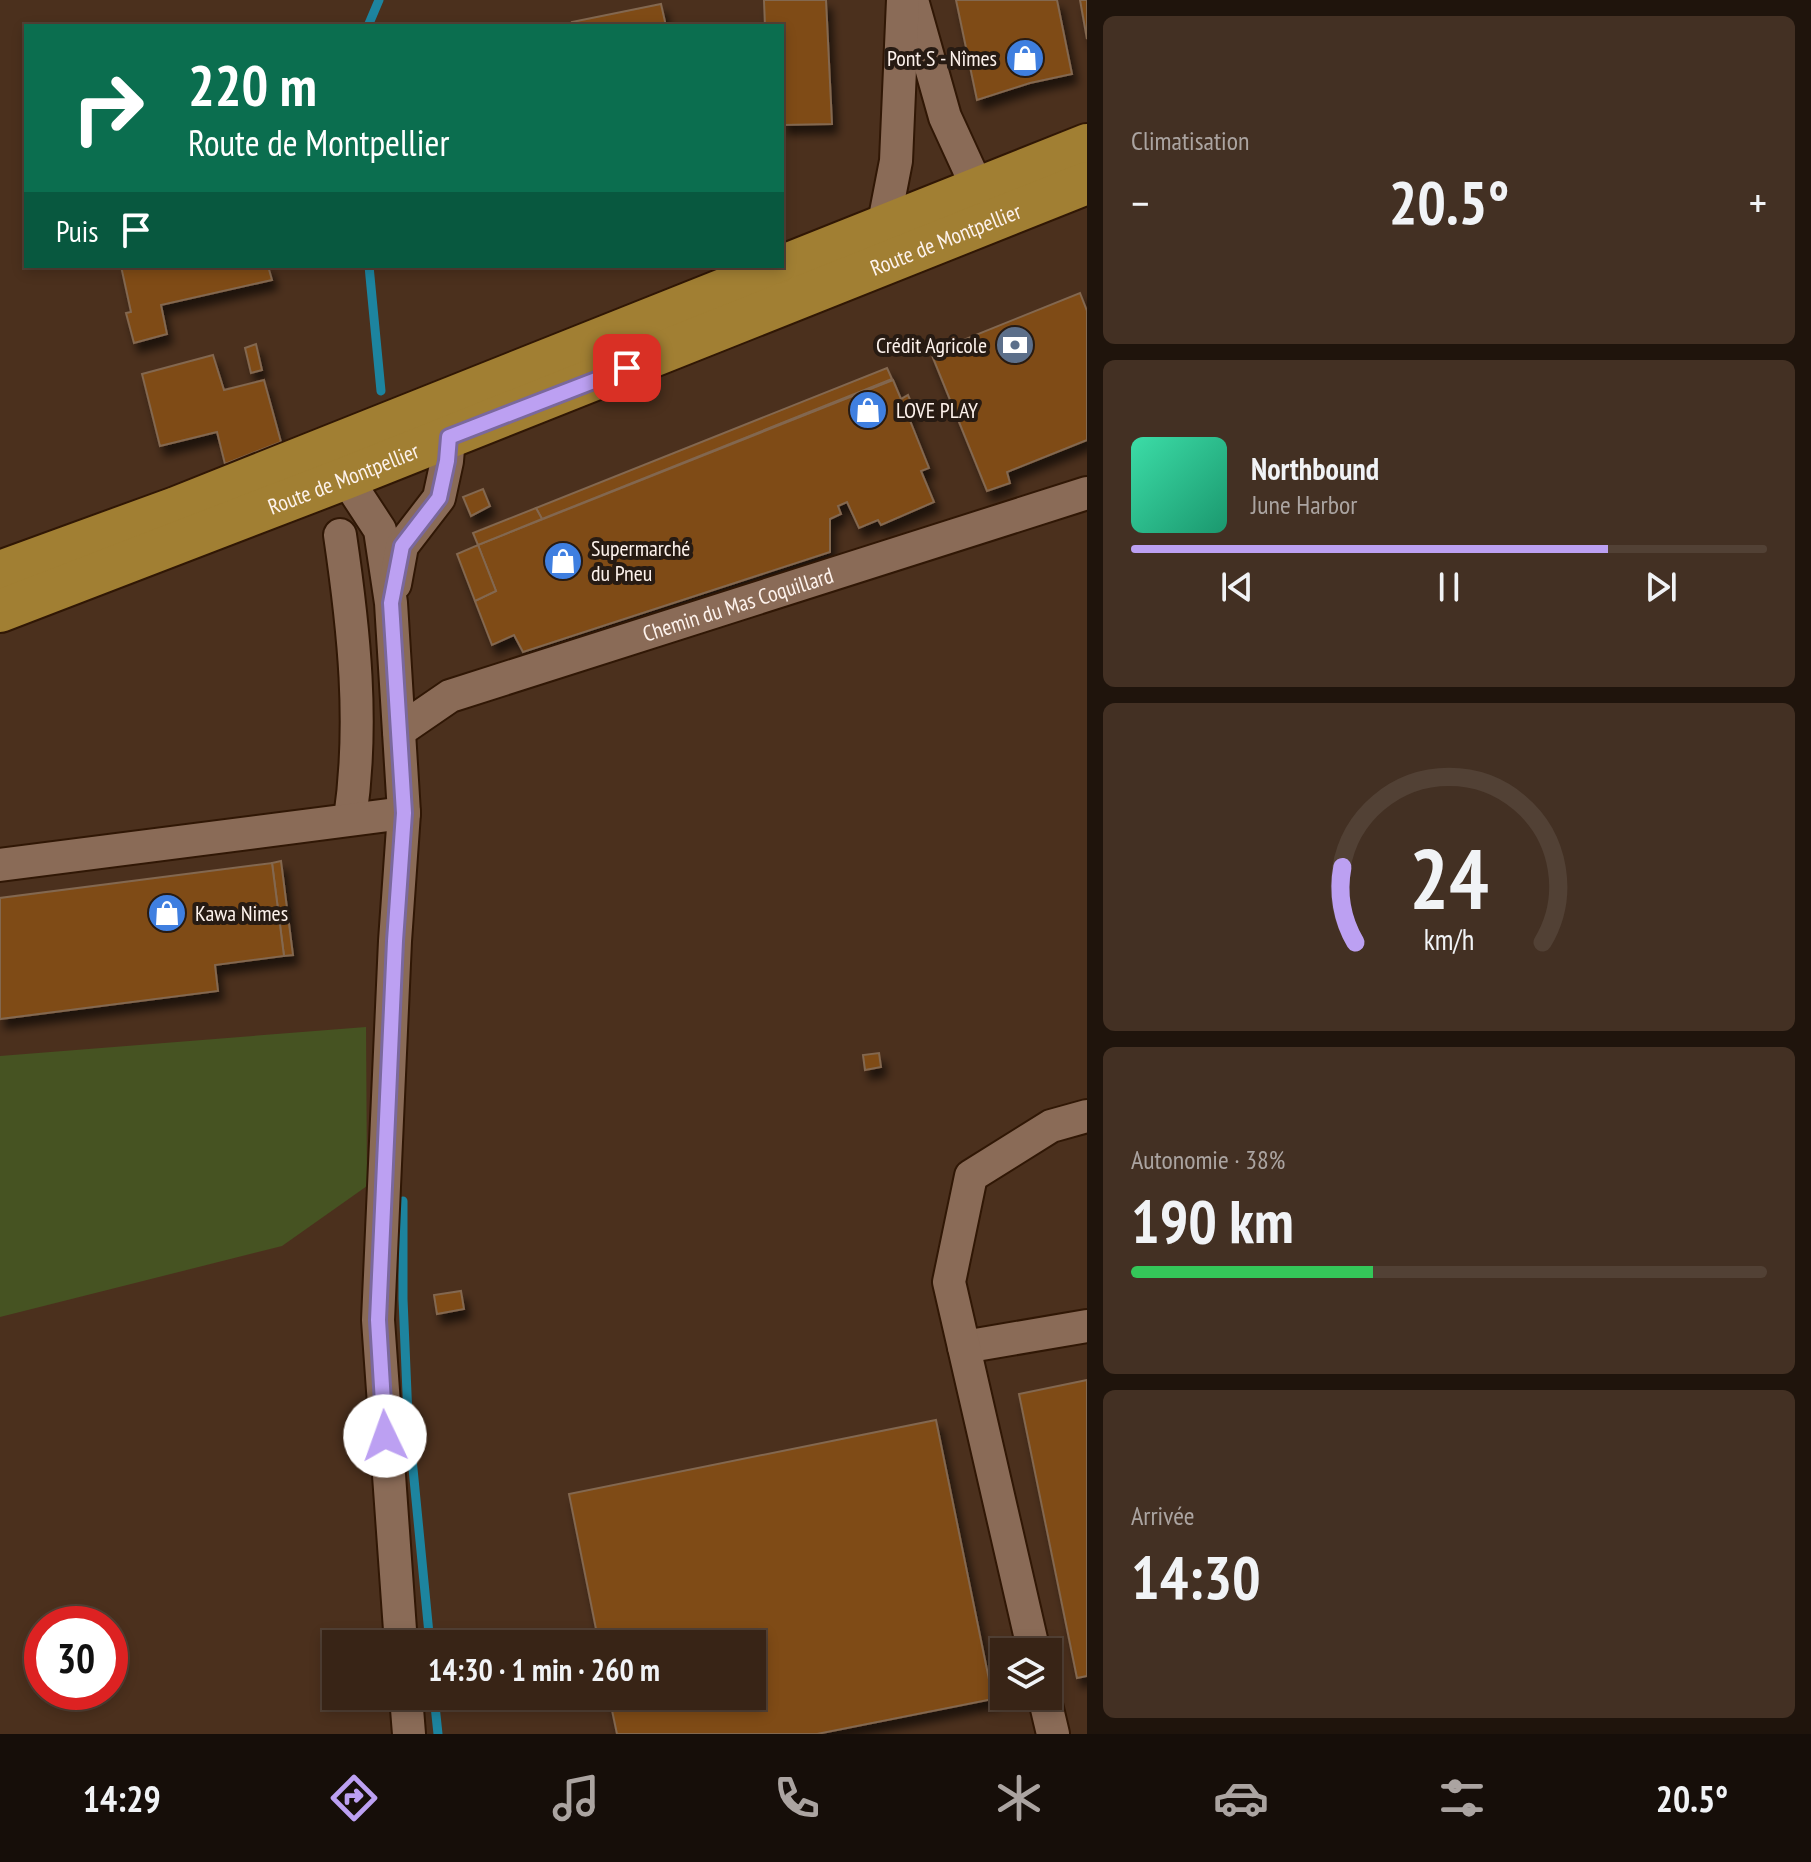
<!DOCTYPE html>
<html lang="fr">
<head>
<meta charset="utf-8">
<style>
	body { margin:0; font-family:"PT Sans Narrow",sans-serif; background:#433023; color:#f1f3f6; height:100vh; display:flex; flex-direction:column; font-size:30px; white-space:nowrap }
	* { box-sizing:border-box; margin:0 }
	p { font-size:26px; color:#aba4a1 }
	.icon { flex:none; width:44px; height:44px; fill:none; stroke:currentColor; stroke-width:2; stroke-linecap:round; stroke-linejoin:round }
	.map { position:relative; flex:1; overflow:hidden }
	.side { display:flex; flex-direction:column; gap:16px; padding:16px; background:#1f140c; width:724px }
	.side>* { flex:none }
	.hud { position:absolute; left:24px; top:24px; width:760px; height:244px; border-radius:0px; box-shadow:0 4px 12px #0003,0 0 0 2px #524135; background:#0b6e4f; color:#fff; overflow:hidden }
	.fabs { position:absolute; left:990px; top:1638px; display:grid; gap:16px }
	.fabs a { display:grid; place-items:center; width:72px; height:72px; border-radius:0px; background:#382416; box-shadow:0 4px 12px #0003,0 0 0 2px #524135; font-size:40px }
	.speed { position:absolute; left:24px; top:1606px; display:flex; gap:16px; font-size:40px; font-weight:700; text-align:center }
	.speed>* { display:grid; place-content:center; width:104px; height:104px; border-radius:50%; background:#382416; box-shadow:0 4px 12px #0003,0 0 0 2px #524135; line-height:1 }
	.speed .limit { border:12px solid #d22; background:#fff; color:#111 }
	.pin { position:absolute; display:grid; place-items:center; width:68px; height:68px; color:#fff; margin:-34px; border-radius:16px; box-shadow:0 4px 12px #0006 }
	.me { position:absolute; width:88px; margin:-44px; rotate:357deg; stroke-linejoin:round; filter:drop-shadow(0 0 6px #0008) }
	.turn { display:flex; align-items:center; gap:28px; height:168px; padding:0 32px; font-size:36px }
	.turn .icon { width:104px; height:104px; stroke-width:2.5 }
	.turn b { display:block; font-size:56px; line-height:68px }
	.then { display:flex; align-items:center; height:76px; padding:0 32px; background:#0003; gap:16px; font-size:30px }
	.big { font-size:60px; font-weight:700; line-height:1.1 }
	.side .card { flex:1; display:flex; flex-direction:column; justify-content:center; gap:12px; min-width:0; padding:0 28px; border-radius:12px; background:#433023 }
	.side .dial { align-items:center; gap:0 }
	.dial svg { height:208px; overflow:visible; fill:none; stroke:#524135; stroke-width:7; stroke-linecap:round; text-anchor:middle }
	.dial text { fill:#f1f3f6; stroke:none }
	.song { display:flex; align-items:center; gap:24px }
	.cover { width:96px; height:96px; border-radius:12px; background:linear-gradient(135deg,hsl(160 70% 55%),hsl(160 70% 35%)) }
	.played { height:8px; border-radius:4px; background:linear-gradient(90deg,#bca0f2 75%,#524135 75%) }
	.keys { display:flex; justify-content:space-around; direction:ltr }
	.heat { display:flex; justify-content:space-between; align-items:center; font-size:44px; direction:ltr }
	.charge { height:12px; border-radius:6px; background:linear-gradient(90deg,#34c759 38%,#524135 0) }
	.trip { position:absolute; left:322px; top:1630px; width:444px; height:80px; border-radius:0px; background:#382416; box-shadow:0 4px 12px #0003,0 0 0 2px #524135; font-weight:700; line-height:80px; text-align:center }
	.dock { display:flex; height:128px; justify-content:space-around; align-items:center; background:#160e09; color:#aba4a1 }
	.dock .icon { width:56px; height:56px }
	.dock .current { color:#bca0f2 }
	.dock b { font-size:36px; color:#f1f3f6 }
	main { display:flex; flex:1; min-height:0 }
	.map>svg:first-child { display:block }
	.green { fill:#465322 }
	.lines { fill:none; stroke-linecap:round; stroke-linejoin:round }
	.stream { stroke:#1d849f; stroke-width:9 }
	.building { fill:#7f4b14; stroke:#836750; stroke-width:2; filter:url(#shadow) }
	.minor-casing { stroke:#301705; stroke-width:36 }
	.major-casing { stroke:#301705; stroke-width:46 }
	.minor { stroke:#8a6b57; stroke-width:32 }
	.major { stroke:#a17f33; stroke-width:42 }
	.route-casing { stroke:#7a689d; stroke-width:20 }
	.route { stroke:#bca0f2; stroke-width:14 }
	.labels { text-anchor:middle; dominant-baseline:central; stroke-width:8; stroke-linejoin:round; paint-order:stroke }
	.poi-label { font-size:22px; fill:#fdf2ec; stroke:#271b13; text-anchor:start }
	.street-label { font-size:22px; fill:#fdf2ec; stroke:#271b13 }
</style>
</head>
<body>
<main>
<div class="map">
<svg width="1087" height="1734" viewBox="0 0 1087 1734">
	<defs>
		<filter id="shadow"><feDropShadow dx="5" dy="9" stdDeviation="4" flood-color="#0009"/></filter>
	</defs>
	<rect width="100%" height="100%" fill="#4b301d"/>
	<polygon class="green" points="366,1027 367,1186 282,1246 0,1317 0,1056"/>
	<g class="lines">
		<g class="stream">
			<polyline points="368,26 379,0"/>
			<polyline points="369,266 381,391"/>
			<polyline points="403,1201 403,1299 408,1417 430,1644"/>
			<polyline points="434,1696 438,1734"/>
		</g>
	</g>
	<g class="building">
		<polygon points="764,0 826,0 832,124 782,125 782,26 765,26"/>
		<polygon points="956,0 1057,0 1072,74 1030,83 977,100"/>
		<polygon points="1080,0 1087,0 1087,39"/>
		<polygon points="661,4 666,26 573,26 572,22"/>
		<polygon points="121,266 268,266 272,280 161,305 167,334 134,343 126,313 131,312"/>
		<polygon points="1080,293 1087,311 1087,440 1007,472 1010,483 987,491 931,353"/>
		<polygon points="256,344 262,370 251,373 245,348"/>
		<polygon points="213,355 224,390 264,380 281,442 225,464 217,432 160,446 142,374"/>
		<polygon points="887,368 892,379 542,519 536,508"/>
		<polygon points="893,380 901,399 908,395 914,409 907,413 929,468 921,471 934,502 881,525 878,520 859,528 847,502 838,506 841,514 830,519 830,552 523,652 514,635 492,645 475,601 496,591 478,545"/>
		<polygon points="483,489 490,506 471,516 463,497"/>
		<polygon points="536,508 542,519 478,545 473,533"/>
		<polygon points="478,545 496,591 475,601 457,554"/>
		<polygon points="281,861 293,955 284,956 272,863"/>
		<polygon points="272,863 284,956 215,965 218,991 0,1019 0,898"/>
		<polygon points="879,1053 881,1067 865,1070 863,1055"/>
		<polygon points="461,1291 464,1309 437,1314 434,1295"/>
		<polygon points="1087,1380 1087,1676 1077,1678 1019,1394"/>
		<polygon points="936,1420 993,1699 817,1734 617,1734 609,1696 752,1696 752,1644 599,1644 569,1494"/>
	</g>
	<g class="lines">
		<defs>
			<g id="minor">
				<polyline points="912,0 945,117 978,189"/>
				<polyline points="883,228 896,161 903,0"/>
				<polyline points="346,478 380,530 391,603 404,813 395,941 378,1320 401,1644"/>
				<path d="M340,535C354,630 364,723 350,819"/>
				<polyline points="395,584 402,546 439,498 447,461 449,437"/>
				<path id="s1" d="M399,731L450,696L1087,493"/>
				<polyline points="0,865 404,813"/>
				<polyline points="964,1347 1087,1326"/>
				<polyline points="1034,1652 949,1282 971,1176 1051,1126 1087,1116"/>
				<polyline points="406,1696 409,1734"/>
				<polyline points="1044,1696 1053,1734"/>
			</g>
			<g id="major">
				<polyline points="0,572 176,508 1087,145"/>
				<path id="s2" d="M0,611L346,478L1087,183"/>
			</g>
		</defs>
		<use href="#minor" class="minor-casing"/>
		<use href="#major" class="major-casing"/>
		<use href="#minor" class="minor"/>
		<use href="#major" class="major"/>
	</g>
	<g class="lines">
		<defs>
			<polyline id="route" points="385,1436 378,1320 395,941 404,813 391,603 402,546 439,498 447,461 449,437 627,368"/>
		</defs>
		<use href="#route" class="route-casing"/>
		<use href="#route" class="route"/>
	</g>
	<defs>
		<symbol id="shop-disc" viewBox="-11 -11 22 22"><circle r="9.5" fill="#3f7fe0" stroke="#271b13"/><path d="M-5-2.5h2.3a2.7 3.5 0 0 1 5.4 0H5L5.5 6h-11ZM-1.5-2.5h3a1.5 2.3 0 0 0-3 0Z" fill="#fff"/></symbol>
		<symbol id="bank-disc" viewBox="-11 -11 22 22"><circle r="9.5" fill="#5c6f8a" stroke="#271b13"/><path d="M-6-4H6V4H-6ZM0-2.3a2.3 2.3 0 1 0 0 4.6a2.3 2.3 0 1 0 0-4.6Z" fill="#fff"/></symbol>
	</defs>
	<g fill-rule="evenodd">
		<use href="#shop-disc" x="1003" y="36" width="44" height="44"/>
		<use href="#bank-disc" x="993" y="323" width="44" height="44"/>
		<use href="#shop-disc" x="846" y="388" width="44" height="44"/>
		<use href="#shop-disc" x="541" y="539" width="44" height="44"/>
		<use href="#shop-disc" x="145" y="891" width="44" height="44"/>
	</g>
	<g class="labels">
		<g class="poi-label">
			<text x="997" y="58" text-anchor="end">Pont S - Nîmes</text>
			<text x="987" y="345" text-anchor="end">Crédit Agricole</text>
			<text x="896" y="410">LOVE PLAY</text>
			<text x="591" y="548">Supermarché<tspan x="591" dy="25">du Pneu</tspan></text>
			<text x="195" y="913">Kawa Nimes</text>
		</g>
		<g class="street-label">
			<text stroke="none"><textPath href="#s2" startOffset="1016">Route de Montpellier</textPath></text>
			<text stroke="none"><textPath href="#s2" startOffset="368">Route de Montpellier</textPath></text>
			<text stroke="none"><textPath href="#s1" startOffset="364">Chemin du Mas Coquillard</textPath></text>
		</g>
	</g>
</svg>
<div class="fabs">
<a><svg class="icon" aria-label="layers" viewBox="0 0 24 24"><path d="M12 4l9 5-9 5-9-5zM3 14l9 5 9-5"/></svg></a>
</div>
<div class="speed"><div class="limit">30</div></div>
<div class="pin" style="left:627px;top:368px;background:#d93025"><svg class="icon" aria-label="arrive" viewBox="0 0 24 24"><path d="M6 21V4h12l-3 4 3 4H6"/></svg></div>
<svg class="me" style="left:385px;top:1436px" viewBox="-20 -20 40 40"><circle r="19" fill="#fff"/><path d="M0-13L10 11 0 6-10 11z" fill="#bca0f2"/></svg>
<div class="trip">14:30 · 1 min · 260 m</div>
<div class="hud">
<div class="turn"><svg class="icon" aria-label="right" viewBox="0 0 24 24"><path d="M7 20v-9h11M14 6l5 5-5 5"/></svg><div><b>220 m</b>Route de Montpellier</div></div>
<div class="then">Puis<svg class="icon" aria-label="arrive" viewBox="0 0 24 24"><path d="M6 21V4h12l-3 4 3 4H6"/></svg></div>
</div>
</div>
<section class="side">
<div class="card"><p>Climatisation</p>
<div class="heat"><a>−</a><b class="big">20.5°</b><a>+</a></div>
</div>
<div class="card">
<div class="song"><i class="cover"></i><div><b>Northbound</b><p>June Harbor</p></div></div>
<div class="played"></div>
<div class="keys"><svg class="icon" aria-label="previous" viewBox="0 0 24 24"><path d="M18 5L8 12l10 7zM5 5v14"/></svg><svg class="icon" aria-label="pause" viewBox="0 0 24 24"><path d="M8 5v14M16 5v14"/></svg><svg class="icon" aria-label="next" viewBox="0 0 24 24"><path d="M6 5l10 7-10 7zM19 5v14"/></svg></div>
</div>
<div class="card dial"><svg viewBox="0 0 100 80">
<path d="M14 69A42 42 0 1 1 86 69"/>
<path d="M14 69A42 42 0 0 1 9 40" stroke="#bca0f2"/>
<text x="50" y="56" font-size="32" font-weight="700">24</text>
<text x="50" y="72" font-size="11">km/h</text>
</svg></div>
<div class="card"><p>Autonomie · 38%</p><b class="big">190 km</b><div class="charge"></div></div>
<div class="card"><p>Arrivée</p><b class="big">14:30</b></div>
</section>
</main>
<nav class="dock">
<b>14:29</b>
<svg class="icon current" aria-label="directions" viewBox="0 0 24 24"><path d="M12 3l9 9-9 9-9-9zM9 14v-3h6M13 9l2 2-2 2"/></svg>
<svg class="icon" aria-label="music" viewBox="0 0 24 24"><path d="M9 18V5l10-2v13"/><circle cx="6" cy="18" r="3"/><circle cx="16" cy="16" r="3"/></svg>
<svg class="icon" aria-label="phone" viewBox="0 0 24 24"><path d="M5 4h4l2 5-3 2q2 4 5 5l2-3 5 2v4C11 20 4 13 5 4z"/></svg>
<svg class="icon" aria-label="climate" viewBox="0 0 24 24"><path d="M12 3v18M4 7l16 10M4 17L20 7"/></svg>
<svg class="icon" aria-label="car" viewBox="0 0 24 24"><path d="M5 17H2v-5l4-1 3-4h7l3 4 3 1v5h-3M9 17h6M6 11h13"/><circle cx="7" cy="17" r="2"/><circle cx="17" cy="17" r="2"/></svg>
<svg class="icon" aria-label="filters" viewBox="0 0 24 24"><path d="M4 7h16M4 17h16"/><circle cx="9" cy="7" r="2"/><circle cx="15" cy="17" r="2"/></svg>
<b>20.5°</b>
</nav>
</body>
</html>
